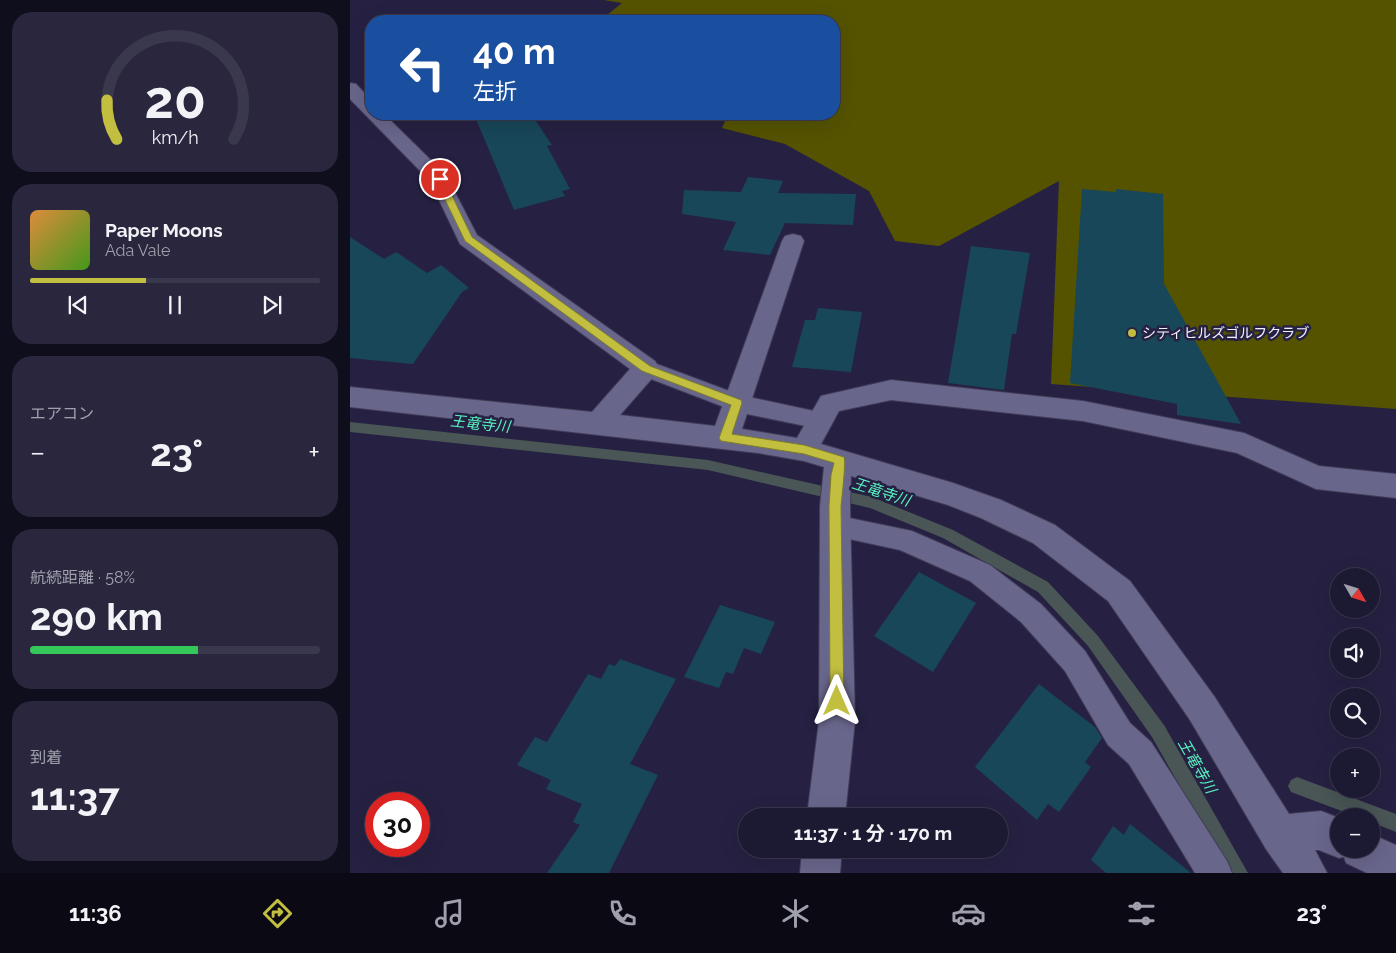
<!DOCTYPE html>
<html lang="ja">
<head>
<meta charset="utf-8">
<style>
	body { margin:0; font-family:Raleway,"Noto Sans JP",sans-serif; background:#29263e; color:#f1f3f6; height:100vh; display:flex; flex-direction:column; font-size:19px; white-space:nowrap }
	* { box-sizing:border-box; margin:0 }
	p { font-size:16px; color:#a0a0ac }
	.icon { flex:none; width:28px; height:28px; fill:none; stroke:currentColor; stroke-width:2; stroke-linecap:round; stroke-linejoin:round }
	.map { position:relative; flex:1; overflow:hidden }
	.details { display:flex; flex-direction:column; gap:12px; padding:12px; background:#0f0e1c; width:350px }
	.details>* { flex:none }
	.hud { position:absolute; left:15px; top:15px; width:475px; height:105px; border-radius:20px; box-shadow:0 5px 20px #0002,0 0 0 1px #3a384d; background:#1a4fa0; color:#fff; overflow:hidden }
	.needle { width:32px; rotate:129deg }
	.fabs { position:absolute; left:980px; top:568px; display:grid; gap:10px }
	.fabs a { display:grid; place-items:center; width:50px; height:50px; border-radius:50%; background:#1c1932; box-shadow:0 5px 20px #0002,0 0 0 1px #3a384d; font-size:25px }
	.speed { position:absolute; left:15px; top:792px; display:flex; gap:10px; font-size:25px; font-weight:700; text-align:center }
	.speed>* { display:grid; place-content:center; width:65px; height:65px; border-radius:50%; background:#1c1932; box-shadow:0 5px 20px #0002,0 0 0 1px #3a384d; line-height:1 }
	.speed .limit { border:8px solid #d22; background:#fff; color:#111 }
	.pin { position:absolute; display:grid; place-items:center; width:42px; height:42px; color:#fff; margin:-21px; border:2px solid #fff; border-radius:50%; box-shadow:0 1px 5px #0007 }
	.me { position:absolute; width:55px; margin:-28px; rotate:0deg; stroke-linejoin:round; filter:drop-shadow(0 0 4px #0008) }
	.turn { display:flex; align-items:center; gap:18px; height:105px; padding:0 25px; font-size:22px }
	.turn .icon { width:65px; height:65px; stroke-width:2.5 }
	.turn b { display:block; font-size:35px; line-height:42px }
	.big { font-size:38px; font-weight:700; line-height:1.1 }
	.details .widget { flex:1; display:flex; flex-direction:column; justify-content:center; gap:8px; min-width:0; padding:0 18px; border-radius:20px; background:#29263e }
	.details .dial { align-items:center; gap:0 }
	.dial svg { height:130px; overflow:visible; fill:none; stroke:#3a384d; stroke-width:7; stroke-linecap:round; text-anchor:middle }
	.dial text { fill:#f1f3f6; stroke:none }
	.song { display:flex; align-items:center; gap:15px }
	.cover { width:60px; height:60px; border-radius:8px; background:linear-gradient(135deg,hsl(30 70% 55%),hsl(100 70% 35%)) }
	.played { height:5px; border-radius:2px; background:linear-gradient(90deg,#c1be40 40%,#3a384d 40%) }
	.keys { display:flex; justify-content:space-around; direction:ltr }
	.heat { display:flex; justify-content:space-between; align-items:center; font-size:28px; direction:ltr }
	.charge { height:8px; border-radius:4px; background:linear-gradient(90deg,#34c759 58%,#3a384d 0) }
	.trip { position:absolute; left:388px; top:808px; width:270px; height:50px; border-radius:25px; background:#1c1932; box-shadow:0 5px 20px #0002,0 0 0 1px #3a384d; font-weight:700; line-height:50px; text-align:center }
	.tabs { display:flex; height:80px; justify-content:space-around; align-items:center; background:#0b0a14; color:#a0a0ac }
	.tabs .icon { width:35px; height:35px }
	.tabs .current { color:#c1be40 }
	.tabs b { font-size:22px; color:#f1f3f6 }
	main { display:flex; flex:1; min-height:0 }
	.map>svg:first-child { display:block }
	.green { fill:#555300 }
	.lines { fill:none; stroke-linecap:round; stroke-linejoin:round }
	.stream { fill:#495655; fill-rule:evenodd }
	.building { fill:#184759 }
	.service-casing { stroke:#413c57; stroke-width:2 }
	.minor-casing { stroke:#413c57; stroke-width:2 }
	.service { fill:#69668c; fill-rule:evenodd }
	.minor { fill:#69668c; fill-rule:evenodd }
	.route { fill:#c1be40; stroke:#7d7c2a }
	.poi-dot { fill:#c1be40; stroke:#262142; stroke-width:2 }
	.labels { text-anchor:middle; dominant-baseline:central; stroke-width:5; stroke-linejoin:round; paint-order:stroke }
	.poi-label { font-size:14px; fill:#f0f0fd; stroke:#262142; text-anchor:start }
	.water-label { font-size:15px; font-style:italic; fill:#59f2c1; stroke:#262142 }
</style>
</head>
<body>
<main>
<section class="details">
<div class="widget dial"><svg viewBox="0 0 100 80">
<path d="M14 69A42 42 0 1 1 86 69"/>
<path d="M14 69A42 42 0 0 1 8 45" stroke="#c1be40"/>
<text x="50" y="56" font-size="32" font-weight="700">20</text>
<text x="50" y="72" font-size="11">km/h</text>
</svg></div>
<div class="widget">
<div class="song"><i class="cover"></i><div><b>Paper Moons</b><p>Ada Vale</p></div></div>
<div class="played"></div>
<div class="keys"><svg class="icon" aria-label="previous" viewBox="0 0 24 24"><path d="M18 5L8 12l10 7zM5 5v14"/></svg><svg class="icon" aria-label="pause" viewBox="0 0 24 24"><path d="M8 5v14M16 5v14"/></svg><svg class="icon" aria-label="next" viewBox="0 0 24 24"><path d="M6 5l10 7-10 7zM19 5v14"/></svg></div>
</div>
<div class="widget"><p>エアコン</p>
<div class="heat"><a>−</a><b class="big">23°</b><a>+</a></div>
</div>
<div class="widget"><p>航続距離 · 58%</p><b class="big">290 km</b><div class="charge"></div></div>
<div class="widget"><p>到着</p><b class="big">11:37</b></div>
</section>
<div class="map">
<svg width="1046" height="873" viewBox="0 0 1046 873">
	<rect width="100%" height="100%" fill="#262142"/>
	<polygon class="green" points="254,0 1046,0 1046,409 701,384 709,181 589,246 545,241 519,191 435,144 372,128 378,114 484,114 484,21 227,21 252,19 272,3"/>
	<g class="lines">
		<g class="stream">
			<polygon points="0,422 358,460 522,497 603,530 698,582 748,636 814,725 898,873 879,873 802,737 738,646 688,592 593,538 520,508 358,470 0,432"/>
			<polygon points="947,777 1046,814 1046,832 1021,822 1021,816 1005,816 941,792 938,786 941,780"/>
		</g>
	</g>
	<g class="building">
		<polygon points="124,114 181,114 202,145 197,146 220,189 212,191 215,196 164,210"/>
		<polygon points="398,177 433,181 428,193 506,194 503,225 435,223 420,255 373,250 386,222 332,214 334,190 391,192"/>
		<polygon points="732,189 766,192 766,189 813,194 814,284 891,424 827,415 827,404 720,383"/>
		<polygon points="0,237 34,259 46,252 77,273 91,265 119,288 112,292 63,364 0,358"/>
		<polygon points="621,246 680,253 666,334 662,334 654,390 598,383"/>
		<polygon points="468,308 512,312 501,372 442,367 455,320 465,320"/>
		<polygon points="569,572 626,603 583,672 524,636"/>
		<polygon points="370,605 425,622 411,654 394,648 383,674 376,672 369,688 334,677"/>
		<polygon points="270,659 326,679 280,764 308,775 259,873 197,873 230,825 223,822 232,804 196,789 201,780 167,765 185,737 197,742 238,674 251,679 259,664 265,666"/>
		<polygon points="689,684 745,727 752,738 735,762 741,767 709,812 698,804 687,820 625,767"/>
		<polygon points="780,824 841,873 756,873 741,860 763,826 774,835"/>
	</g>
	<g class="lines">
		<defs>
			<g id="service">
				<polygon points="296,360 390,395 478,414 482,420 478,426 470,429 387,412 288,374 285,368 288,362"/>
				<polygon points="485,515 562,531 640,565 691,604 735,651 780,723 801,742 877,861 882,873 845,873 779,764 758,745 715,671 671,622 620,581 550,550 476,534 472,526 476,518"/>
			</g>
			<g id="minor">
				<polygon points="0,83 6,84 21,100 21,114 34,114 96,175 127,235 305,361 309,368 305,375 270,415 365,426 432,241 435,236 443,234 451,236 454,241 392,429 447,438 471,396 541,380 733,401 894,433 969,466 1046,474 1046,498 966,489 887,453 733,421 541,400 489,411 471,444 603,483 651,500 705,525 780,581 864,696 939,814 971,811 989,818 989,849 1021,849 1021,834 1046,845 1046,873 1017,873 996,863 994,857 989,858 969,850 965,850 977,873 933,873 916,849 840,720 758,601 683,543 631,518 598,505 501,476 500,506 505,721 495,816 457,816 469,721 470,506 474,467 454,461 408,453 0,407 0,387 242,412 280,369 110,244 80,181 0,99"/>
				<polygon points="452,849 492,849 490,873 450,873"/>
			</g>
		</defs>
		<use href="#service" class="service-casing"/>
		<use href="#minor" class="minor-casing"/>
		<use href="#service" class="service"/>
		<use href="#minor" class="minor"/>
	</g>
	<path class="route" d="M87,177L94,179L122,237L300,366L391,400L392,403L382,434L454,445L494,457C496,462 492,497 491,506L494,701L492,706L487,708L482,706L480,701L479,506L481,475L484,463L454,454L371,441L369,438L381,405L292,371L115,241L85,179Z"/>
	<circle class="poi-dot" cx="782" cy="333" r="5"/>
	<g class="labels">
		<g class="poi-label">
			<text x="792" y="333">シティヒルズゴルフクラブ</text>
		</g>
		<g class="water-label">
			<text transform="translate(130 424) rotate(6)">王竜寺川</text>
			<text transform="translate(531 492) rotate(18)">王竜寺川</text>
			<text transform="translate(847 766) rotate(60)">王竜寺川</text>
		</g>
	</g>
</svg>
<div class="fabs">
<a><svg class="needle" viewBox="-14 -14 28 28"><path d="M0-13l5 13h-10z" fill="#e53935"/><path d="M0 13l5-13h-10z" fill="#a0a0ac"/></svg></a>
<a><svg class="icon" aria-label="sound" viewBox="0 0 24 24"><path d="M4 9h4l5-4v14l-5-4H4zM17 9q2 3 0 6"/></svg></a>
<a><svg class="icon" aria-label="search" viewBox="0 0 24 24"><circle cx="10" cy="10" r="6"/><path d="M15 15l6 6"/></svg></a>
<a>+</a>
<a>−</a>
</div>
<div class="speed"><div class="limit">30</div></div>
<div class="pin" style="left:90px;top:179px;background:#d93025"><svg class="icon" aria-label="arrive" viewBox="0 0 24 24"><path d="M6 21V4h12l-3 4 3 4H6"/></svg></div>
<svg class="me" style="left:487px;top:701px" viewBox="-20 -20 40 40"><path d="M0-17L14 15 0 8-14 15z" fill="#c1be40" stroke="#fff" stroke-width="4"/></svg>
<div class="trip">11:37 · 1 分 · 170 m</div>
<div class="hud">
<div class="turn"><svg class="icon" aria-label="left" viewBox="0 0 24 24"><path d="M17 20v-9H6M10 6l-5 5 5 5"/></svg><div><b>40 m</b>左折</div></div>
</div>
</div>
</main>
<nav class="tabs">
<b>11:36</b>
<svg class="icon current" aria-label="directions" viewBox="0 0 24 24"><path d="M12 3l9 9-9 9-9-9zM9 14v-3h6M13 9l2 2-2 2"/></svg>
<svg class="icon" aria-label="music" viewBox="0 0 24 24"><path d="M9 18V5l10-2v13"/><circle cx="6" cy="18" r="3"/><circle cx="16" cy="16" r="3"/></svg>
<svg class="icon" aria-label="phone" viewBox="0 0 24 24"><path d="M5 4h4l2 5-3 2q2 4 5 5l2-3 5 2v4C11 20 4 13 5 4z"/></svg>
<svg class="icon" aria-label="climate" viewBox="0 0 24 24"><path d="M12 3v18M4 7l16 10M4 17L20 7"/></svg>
<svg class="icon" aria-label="car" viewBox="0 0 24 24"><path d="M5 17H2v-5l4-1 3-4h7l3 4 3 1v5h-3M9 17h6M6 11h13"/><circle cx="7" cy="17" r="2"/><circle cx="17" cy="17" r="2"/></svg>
<svg class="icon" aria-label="filters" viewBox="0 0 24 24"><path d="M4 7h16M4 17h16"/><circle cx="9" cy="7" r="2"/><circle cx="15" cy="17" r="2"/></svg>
<b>23°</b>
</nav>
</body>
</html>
